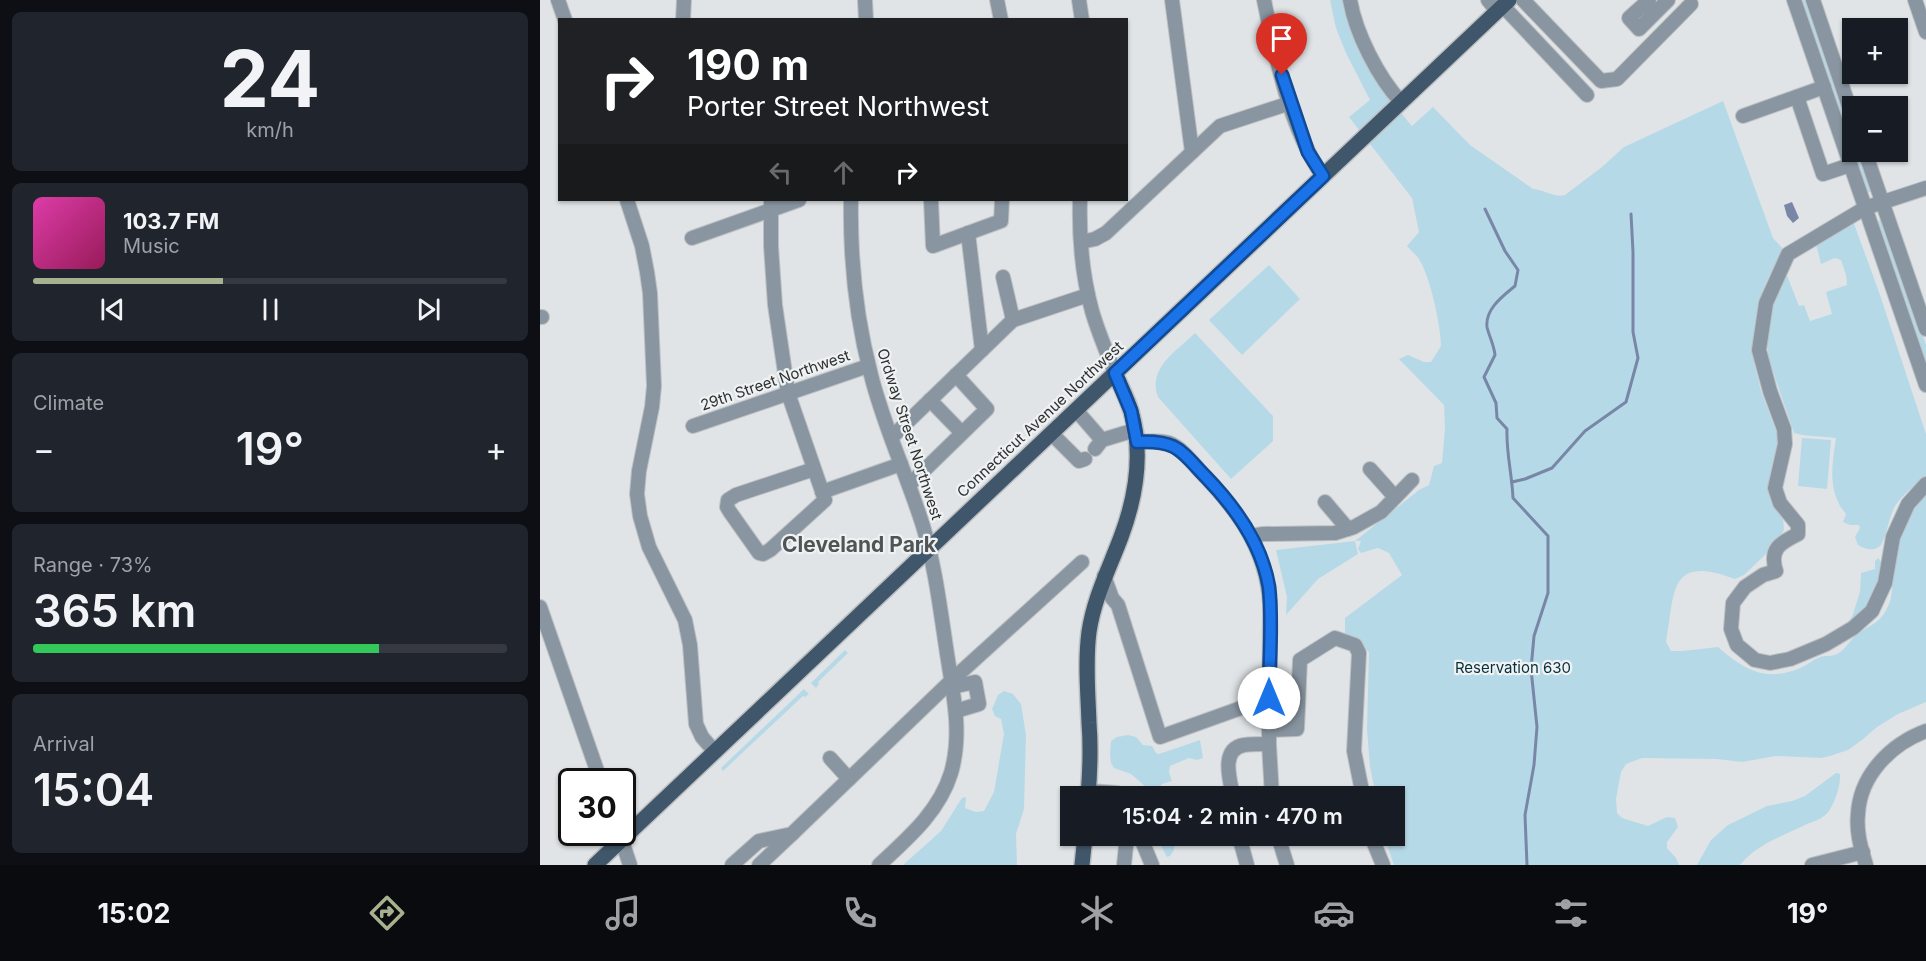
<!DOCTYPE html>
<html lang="en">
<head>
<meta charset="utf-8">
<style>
	body { margin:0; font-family:Inter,sans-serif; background:#20242c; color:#f1f3f6; height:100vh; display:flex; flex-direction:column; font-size:22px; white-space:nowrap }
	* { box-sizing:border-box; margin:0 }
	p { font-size:20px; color:#9ea1a6 }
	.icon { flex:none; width:33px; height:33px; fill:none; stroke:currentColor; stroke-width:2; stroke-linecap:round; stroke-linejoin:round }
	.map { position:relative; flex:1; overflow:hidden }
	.side { display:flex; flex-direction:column; gap:12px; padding:12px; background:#0d0f14; width:540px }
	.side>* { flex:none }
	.banner { position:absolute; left:18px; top:18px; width:570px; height:183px; border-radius:0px; box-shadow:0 2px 4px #0004; background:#202124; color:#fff; overflow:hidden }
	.tools { position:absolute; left:1302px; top:18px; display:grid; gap:12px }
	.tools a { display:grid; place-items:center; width:66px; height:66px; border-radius:0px; background:#171b24; box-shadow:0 2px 4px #0004; font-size:30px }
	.speed { position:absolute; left:18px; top:768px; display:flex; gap:12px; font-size:30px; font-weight:700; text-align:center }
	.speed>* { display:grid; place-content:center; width:78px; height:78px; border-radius:50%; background:#171b24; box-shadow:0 2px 4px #0004; line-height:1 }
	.speed .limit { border:3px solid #111; border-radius:9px; background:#fff; color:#111 }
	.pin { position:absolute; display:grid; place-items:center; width:51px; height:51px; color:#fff; margin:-62px -26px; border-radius:50% 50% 50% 0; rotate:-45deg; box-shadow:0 0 6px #0007 }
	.pin .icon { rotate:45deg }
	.me { position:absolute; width:66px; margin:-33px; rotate:0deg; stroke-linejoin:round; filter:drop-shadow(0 0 4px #0008) }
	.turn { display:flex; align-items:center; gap:21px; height:126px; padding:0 30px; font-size:27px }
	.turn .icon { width:78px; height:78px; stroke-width:2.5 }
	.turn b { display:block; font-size:42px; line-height:51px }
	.lanes { display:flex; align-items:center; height:57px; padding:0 30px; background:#0003; justify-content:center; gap:30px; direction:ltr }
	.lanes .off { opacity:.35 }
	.big { font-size:45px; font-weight:600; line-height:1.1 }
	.side .tile { flex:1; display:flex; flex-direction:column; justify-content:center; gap:9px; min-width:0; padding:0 21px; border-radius:9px; background:#20242c }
	.side .dial { align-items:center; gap:0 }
	.dial b { font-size:78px; line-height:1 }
	.song { display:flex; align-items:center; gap:18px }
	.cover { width:72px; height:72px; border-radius:9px; background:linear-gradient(135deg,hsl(320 70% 55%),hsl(330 70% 35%)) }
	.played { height:6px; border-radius:3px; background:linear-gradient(90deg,#a6b28f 40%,#363941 40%) }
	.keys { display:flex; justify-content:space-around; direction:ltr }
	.heat { display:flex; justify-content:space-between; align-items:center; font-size:33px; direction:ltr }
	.charge { height:9px; border-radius:4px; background:linear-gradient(90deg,#34c759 73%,#363941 0) }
	.trip { position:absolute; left:520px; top:786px; width:345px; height:60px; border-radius:0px; background:#171b24; box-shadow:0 2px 4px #0004; font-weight:600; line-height:60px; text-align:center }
	.dock { display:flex; height:96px; justify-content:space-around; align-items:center; background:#090b0e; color:#9ea1a6 }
	.dock .icon { width:42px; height:42px }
	.dock .current { color:#a6b28f }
	.dock b { font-size:27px; color:#f1f3f6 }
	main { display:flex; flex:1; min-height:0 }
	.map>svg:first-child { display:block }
	.green { fill:#b6d9e8 }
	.water { fill:#7987a7 }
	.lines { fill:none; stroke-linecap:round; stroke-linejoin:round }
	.stream { stroke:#7987a7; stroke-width:3 }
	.minor-casing { stroke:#bdc0c2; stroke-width:16 }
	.major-casing { stroke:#bdc0c2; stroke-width:18 }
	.minor { stroke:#8996a2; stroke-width:14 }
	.major { stroke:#40576b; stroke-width:15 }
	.route-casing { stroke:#114b97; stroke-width:15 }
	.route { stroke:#1a73e8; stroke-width:10 }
	.labels { text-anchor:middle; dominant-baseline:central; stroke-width:4.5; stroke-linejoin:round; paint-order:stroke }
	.street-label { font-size:15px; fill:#2f3031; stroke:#eef2f3 }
	.park-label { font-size:15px; fill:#072f3c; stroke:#eef2f3 }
	.district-label { font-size:21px; font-weight:bold; fill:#515455; stroke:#eef2f3 }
</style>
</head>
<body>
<main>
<section class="side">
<div class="tile dial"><b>24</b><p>km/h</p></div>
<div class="tile">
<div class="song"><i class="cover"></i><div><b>103.7 FM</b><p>Music</p></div></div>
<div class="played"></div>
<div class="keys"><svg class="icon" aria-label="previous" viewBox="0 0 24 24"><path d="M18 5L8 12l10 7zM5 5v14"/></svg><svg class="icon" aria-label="pause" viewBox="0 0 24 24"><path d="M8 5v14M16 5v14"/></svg><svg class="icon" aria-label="next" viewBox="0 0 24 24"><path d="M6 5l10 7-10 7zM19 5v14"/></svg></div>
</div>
<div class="tile"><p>Climate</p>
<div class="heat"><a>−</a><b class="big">19°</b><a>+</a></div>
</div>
<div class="tile"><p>Range · 73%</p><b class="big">365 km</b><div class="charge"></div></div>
<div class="tile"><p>Arrival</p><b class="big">15:04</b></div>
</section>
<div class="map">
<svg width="1386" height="865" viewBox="0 0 1386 865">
	<rect width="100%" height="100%" fill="#e0e4e6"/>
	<g class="green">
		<path d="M790,0H803L804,4L806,3C808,14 810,26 813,36C824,70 850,99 872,126L893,107L930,145L993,189C1005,190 1015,198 1025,195L1062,167L1084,147L1183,101L1233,238L1244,250L1239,257L1241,263L1230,274L1225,285L1215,341L1214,362L1221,391L1238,436V450L1228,486L1232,501L1243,520L1244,529L1241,536L1235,540L1226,554L1204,575L1195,579C1127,553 1135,594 1126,642L1131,651H1142L1178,647C1203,669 1226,683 1260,668C1267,665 1273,660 1280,657C1285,655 1289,657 1294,655C1303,653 1308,643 1314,637C1324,627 1338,625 1345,612C1356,595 1350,580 1353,563C1357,537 1369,513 1386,494V702L1358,714L1337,727L1322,740L1308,750L1290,756L1281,758L1236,756L1202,762L1177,759L1102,758L1086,764L1081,772L1076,799L1077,813L1082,818L1108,826L1127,817L1135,818L1138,827L1127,842V848L1136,858L1139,865H854L844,836H855V796H836L830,767L827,729L829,652L819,643L805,635V618L862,575L849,553L838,548L821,553L818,549L821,541H815L818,554L778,579L746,615L747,597L736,550L815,541L879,490L889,485L894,466L902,463L905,428L904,405L859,359L868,355L884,362H891L901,346C901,326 890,277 880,261C877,255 871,251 867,246L879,232L872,198L809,117L830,100L806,53L796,28Z"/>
		<polygon points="1254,0 1268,0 1312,131 1312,152 1320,152 1331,186 1331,191 1327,193"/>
		<polygon points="1337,220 1342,221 1345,225 1386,345 1386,379 1335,224"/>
		<path d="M1313,221L1339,292L1386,434V477C1375,487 1364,492 1355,506C1349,516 1346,540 1340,546C1333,552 1325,549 1318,545L1315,537L1320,528L1319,525H1310L1303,522L1306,514C1287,492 1292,464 1296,438C1282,436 1267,437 1254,433L1228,357L1227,335L1232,301L1246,273L1259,306L1264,305L1270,321L1292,314L1286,292L1307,285L1306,275L1301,260L1295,258L1281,264L1276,244Z"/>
		<polygon points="729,265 760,299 702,355 669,320"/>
		<path d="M655,333L733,416V441L691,479L618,397C607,368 637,351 655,333Z"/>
		<polygon points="1262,438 1291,440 1287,489 1258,486"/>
		<path d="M1338,558L1341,562C1335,599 1333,601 1305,626L1312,617L1320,592L1321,573L1335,569V561Z"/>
		<polygon points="305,650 308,653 278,682 279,684 276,688 271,683"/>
		<polygon points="264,689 269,694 265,697 263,696 183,771 181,768"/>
		<polygon points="464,691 473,694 481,704 486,735 484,809 476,834 477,865 363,865 401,831 422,798 426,797 425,808 436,812 444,811 454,792 464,734 461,719 455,716 452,709 458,695"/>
		<polygon points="588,735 596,737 603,745 612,746 616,753 619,754 660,740 663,758 657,760 649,758 630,766 629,772 632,781 622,784 619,788 624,796 611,796 607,788 591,774 574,768 571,763 570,755 571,741 577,737"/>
		<path d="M1296,773L1300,774C1301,786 1293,810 1284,816C1279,820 1272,822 1267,824C1243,836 1217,844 1200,865H1157L1171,840L1188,825L1227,806L1252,801L1265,796Z"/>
		<polygon points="616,836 634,836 634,850 630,856 627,857"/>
	</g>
	<polygon class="water" points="1252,202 1259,218 1253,223 1247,216 1244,205"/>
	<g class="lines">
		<g class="stream">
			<path d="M945,209L965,251L978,270L975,286C963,296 945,309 947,327C949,336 954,345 955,355L944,377L956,403L957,418L967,429C966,452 972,474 973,498L1008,536V593L994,636L991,669L997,727L994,765L985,815L987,865"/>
			<polyline points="972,482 985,479 1012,468 1045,431 1086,402 1098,358 1093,332 1093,252 1091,214"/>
		</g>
		<defs>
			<g id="minor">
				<polyline points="18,0 25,20"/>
				<polyline points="325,0 326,20"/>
				<polyline points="457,0 461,20"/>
				<polyline points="539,0 542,20"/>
				<polyline points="632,0 652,152"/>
				<path d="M724,0C735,55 750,130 783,176"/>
				<path d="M810,0C816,34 838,77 861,102"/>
				<polyline points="948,0 957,11"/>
				<polyline points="983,0 1061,81 1077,79 1151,4"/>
				<polyline points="1109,0 1089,18 1099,29 1128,0"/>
				<polyline points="1254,0 1386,385"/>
				<polyline points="1273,0 1312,115"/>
				<polyline points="1375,0 1386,32"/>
				<polyline points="963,6 1047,95"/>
				<polyline points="143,20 144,0"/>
				<polyline points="1257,97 1283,174 1310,165"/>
				<polyline points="1203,116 1284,87"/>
				<polyline points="1325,152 1386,329"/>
				<path d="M1386,188L1325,208L1248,254L1226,303L1219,350L1230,391L1244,429L1245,444L1235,488L1240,503L1258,525V534C1240,543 1229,549 1236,571L1223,575L1205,587L1193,603L1191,629L1197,645L1215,660L1230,663L1250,659L1286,644L1313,628L1332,611L1345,583L1353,537L1368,504L1386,484"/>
				<polyline points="87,200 102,246 107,272 110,293 114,386 112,407 99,471 97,494 100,516 109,547 145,620 150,645 156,724 162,737 175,752"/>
				<polyline points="231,200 231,246 235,305 248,393 285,500 230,550 223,554 219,553 190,512 187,507 188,500 196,495 274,469"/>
				<path d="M311,200C310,259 316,318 331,375C344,427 367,475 383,526C396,569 401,616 408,660C414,698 422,735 411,773C399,812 368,838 339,865"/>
				<polyline points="391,200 393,246 461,221 462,200"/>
				<path d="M540,200C539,237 542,275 552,311C558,332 567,353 575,373"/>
				<polyline points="428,233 442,350"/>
				<polyline points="152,238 259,200"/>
				<polyline points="541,242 555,239 566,233 680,126 750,103"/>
				<polyline points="463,277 473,320"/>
				<polyline points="0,317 2,317"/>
				<polyline points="390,400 422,433"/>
				<polyline points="536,410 562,440"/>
				<polyline points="153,426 328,366"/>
				<polyline points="511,433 539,461 545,459"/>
				<polyline points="352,437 473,320 548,295"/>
				<path d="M597,442C607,441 619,440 629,443C642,448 651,461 660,471C698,510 726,548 730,604L729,744L732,796"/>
				<polyline points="555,449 562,440 595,430"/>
				<polyline points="830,469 855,497"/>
				<polyline points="369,485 447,409 416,375"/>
				<polyline points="282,492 361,464"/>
				<polyline points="785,502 808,529"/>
				<polyline points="711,536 723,534 795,533 814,527 841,512 872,480"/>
				<polyline points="564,576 572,598 578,605 620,737 729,698"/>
				<polyline points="0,607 61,782"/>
				<polyline points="412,687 435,682 439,704 416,711"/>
				<polyline points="729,730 757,729 760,660 795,638 815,645 819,653 814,751 823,796"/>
				<polyline points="290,758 309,779"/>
				<polyline points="549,791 577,793 585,796"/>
				<path d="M693,796C690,780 680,749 704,745C712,744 721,744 729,744"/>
				<polyline points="79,832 90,865"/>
				<polyline points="600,836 612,865"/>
				<polyline points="699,836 707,865"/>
				<polyline points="738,836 747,865"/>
				<polyline points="831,836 843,865"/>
				<polyline points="192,865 219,841 252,834 256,830 411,681 542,562"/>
				<polyline points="219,865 252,834"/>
				<polyline points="584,865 587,836"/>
				<polyline points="1272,865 1323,852"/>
				<path d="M1326,865C1321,848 1316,832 1318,814C1320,775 1351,744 1386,731"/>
			</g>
			<g id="major">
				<path d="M548,796C550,772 551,748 549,723C548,693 545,662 549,632C554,598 569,569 581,537C596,497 603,452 591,411C587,398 580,385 575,373"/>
				<polyline points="55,865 969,0"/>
				<polyline points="542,865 545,836"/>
			</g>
		</defs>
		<use href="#minor" class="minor-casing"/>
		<use href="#major" class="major-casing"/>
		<use href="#minor" class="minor"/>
		<use href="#major" class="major"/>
	</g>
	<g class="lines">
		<defs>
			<path id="route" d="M729,698C729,662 733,623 729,587C722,544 696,508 666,477C640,450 637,440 597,442L591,411L575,373L783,176L768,152L742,75"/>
		</defs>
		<use href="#route" class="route-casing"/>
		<use href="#route" class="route"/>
	</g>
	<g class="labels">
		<g class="street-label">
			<text transform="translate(235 380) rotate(-19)">29th Street Northwest</text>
			<text transform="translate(500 419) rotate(-43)">Connecticut Avenue Northwest</text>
			<text transform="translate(370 434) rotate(72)">Ordway Street Northwest</text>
		</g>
		<g class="park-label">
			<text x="973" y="667">Reservation 630</text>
		</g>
		<g class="district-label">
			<text x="319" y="544">Cleveland Park</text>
		</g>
	</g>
</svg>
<div class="tools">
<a>+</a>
<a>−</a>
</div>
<div class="speed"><div class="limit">30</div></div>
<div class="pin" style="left:742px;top:75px;background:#d93025"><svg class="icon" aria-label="arrive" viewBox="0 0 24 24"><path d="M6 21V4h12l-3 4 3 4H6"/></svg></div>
<svg class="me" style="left:729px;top:698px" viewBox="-20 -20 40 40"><circle r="19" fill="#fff"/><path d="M0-13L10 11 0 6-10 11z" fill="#1a73e8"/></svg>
<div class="trip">15:04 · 2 min · 470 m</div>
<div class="banner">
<div class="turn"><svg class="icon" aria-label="right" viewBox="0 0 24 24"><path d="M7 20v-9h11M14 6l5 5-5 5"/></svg><div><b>190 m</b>Porter Street Northwest</div></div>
<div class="lanes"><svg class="icon off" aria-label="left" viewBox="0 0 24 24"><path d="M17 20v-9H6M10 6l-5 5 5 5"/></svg><svg class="icon off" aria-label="ahead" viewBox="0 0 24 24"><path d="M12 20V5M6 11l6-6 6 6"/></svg><svg class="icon" aria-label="right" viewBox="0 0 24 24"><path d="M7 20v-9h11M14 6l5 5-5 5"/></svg></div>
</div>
</div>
</main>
<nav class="dock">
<b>15:02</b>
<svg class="icon current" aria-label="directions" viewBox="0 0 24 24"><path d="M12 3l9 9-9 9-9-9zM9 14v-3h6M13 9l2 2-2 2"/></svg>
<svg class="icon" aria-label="music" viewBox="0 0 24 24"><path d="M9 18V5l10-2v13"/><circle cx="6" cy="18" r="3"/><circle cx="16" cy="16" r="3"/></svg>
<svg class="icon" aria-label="phone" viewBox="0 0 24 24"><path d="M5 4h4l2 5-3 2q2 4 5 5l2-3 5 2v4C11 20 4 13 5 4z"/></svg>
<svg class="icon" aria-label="climate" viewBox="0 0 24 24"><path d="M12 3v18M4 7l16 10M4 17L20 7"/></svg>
<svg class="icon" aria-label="car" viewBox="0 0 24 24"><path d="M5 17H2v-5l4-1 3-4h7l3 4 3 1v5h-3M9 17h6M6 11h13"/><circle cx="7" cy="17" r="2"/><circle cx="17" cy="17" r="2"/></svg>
<svg class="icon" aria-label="filters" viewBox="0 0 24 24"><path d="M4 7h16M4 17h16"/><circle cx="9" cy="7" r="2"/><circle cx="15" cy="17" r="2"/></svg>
<b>19°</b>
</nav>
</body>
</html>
